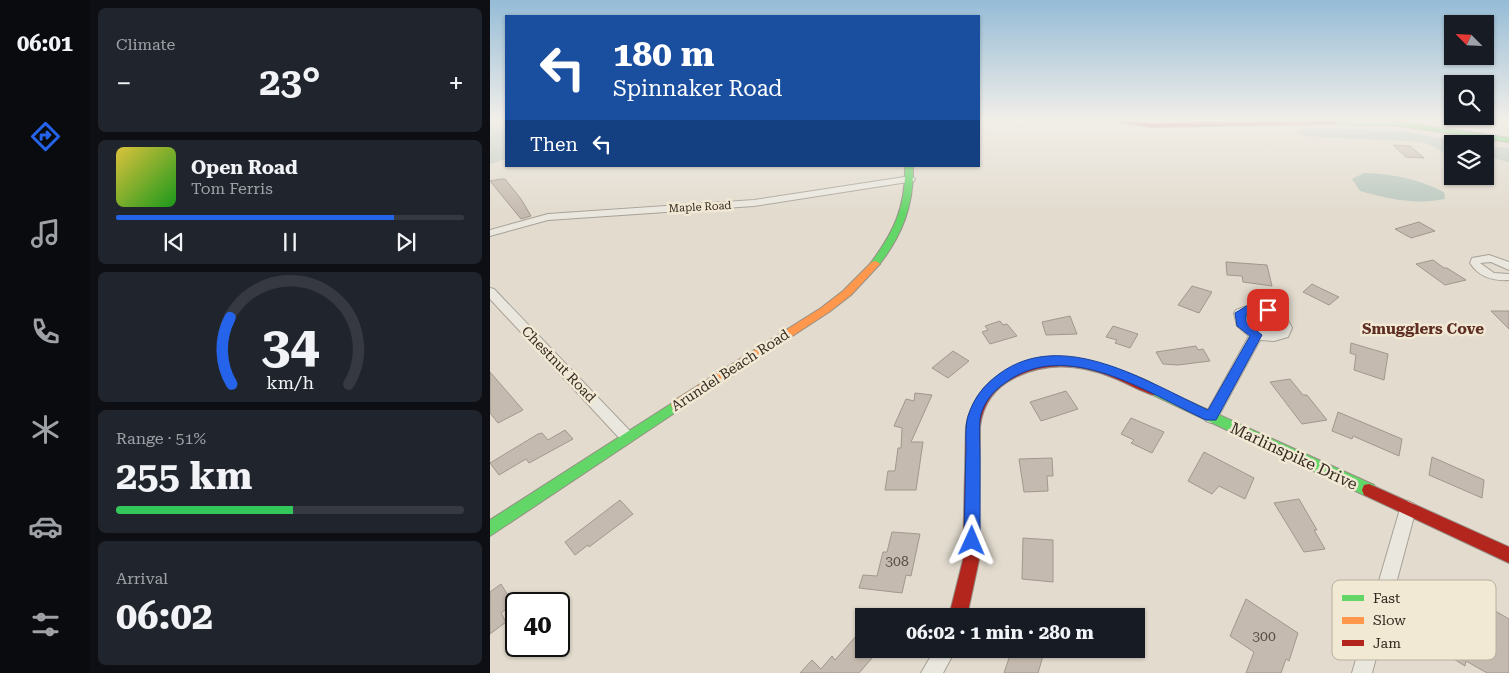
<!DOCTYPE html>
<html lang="en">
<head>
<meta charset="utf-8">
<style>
	body { margin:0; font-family:"Roboto Serif",serif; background:#20242c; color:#f1f3f6; height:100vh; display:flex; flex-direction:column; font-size:19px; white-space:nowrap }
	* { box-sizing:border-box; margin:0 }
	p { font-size:16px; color:#9ea1a6 }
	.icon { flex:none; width:28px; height:28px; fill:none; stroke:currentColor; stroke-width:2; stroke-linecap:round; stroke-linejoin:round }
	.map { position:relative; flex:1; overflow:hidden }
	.sheet { display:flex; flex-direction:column; gap:8px; padding:8px; background:#0d0f14; width:400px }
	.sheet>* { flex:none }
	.hud { position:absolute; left:15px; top:15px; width:475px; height:152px; border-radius:0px; box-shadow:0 1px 4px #0004; background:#1a4fa0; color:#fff; overflow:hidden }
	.needle { width:32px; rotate:294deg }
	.buttons { position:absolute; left:954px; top:15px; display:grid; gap:10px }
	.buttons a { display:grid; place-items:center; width:50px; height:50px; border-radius:0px; background:#171b24; box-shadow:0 1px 4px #0004; font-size:25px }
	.speed { position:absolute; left:15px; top:592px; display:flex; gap:10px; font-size:25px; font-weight:700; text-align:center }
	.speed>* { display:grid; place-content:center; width:65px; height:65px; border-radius:50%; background:#171b24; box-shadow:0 1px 4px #0004; line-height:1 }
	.speed .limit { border:2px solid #111; border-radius:8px; background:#fff; color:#111 }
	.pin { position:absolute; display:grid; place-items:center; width:42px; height:42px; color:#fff; margin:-21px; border-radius:10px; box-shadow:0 2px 8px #0006 }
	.me { position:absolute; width:55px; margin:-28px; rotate:1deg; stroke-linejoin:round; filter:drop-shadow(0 0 4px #0008) }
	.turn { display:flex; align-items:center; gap:18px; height:105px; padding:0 25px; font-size:22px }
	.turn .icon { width:65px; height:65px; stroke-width:2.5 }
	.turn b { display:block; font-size:35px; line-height:42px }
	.then { display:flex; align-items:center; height:48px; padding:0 25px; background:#0003; gap:10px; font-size:19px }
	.big { font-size:38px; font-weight:700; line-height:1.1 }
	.sheet .card { flex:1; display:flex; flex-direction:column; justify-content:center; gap:8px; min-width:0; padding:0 18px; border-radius:8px; background:#20242c }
	.sheet .dial { align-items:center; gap:0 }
	.dial svg { height:130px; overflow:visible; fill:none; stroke:#363941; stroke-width:7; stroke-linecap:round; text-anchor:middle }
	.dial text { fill:#f1f3f6; stroke:none }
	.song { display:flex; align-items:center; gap:15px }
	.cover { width:60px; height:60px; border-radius:8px; background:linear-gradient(135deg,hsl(50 70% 55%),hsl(120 70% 35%)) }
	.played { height:5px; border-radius:2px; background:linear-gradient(90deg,#2563eb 80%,#363941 80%) }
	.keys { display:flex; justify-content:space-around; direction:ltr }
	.heat { display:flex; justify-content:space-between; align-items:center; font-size:28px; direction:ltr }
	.charge { height:8px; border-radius:4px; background:linear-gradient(90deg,#34c759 51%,#363941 0) }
	.trip { position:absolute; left:365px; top:608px; width:290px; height:50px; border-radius:0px; background:#171b24; box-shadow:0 1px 4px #0004; font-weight:700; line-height:50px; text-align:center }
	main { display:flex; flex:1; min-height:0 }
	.dock { display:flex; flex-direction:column; width:90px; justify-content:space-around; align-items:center; background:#090b0e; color:#9ea1a6 }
	.dock .icon { width:35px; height:35px }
	.dock .selected { color:#2563eb }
	.dock b { font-size:22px; color:#f1f3f6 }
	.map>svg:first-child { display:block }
	.water { fill:#b9c7be }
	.building { fill:#c5baaf; stroke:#a2978d }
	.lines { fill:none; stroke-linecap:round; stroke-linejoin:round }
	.street-casing { stroke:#a7a197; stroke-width:2 }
	.fast-casing { stroke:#979086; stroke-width:2 }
	.slow-casing { stroke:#979086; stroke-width:2 }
	.jam-casing { stroke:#979086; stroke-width:2 }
	.street { fill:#eae7df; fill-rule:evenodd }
	.fast { fill:#63d668; fill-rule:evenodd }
	.slow { fill:#ff974d; fill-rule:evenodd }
	.jam { fill:#b3261e; fill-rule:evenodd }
	.route { fill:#2563eb; stroke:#184099 }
	.labels { text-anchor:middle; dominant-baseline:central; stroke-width:5; stroke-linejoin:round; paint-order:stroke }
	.far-street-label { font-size:11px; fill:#352920; stroke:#f2e9d5 }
	.street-label { font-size:14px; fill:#352920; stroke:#f2e9d5 }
	.near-number-label { font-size:14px; fill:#594d44 }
	.neighbourhood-label { font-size:15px; font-weight:bold; fill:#5e2e23; stroke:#f2e9d5 }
	.near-street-label { font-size:16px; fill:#352920; stroke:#f2e9d5 }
	.key { fill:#f2e9d5; stroke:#b9af9f; stroke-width:1 }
	.key-label { font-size:14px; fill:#352920 }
</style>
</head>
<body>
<main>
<nav class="dock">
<b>06:01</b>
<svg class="icon selected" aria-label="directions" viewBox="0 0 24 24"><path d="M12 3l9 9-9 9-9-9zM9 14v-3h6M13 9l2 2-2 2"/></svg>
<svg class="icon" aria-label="music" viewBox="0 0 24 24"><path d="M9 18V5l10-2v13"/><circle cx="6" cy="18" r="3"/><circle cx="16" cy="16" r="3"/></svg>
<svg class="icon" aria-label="phone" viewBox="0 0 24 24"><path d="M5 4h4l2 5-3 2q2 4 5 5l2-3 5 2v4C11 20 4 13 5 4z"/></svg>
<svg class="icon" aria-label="climate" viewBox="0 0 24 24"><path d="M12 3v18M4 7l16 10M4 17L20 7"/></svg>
<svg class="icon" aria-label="car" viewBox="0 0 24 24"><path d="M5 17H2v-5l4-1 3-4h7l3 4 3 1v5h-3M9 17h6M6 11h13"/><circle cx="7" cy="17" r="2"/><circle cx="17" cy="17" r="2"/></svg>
<svg class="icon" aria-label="filters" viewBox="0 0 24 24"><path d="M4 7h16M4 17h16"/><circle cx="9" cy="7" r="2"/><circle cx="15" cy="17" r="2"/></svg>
</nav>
<section class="sheet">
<div class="card"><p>Climate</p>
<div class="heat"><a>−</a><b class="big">23°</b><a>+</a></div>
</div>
<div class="card">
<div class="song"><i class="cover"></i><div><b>Open Road</b><p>Tom Ferris</p></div></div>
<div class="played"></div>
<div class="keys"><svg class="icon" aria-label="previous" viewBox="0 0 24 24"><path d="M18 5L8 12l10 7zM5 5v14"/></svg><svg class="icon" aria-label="pause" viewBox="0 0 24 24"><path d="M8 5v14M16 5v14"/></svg><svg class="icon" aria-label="next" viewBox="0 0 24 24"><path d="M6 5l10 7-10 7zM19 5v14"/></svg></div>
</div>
<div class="card dial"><svg viewBox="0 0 100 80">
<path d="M14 69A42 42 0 1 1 86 69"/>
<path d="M14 69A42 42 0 0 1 13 28" stroke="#2563eb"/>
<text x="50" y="56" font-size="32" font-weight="700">34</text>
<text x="50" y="72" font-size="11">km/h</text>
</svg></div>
<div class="card"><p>Range · 51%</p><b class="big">255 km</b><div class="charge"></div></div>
<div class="card"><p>Arrival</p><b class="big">06:02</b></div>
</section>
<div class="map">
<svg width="1019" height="673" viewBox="0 0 1019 673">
	<rect width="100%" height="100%" fill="#e2dbce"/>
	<g class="water">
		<polygon points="0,120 16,120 16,159 0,164"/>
		<path d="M826,128L915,131L976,144H962V155C950,153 943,144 930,142L813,136L806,133L810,129Z"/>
		<polygon points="1010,147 1019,148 1019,162 1002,158 995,159 995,150"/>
		<path d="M874,173C904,174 928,179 954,192L955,199C926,205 898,199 870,191L862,179Z"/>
	</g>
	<g class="building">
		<polygon points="903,145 920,146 934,158 916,157"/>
		<polygon points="11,179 15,179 31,199 41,216 31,219 0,181"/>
		<polygon points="929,222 945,231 921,238 905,229"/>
		<polygon points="943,260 954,268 957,268 976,280 955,285 926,264"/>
		<polygon points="736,262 777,265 782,286 753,282 752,276 737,275"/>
		<polygon points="822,284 830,288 849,297 839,305 813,292"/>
		<polygon points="702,286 722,292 709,313 688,305"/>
		<polygon points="1001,311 1019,311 1019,329"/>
		<polygon points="580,316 587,334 556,335 552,322"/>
		<polygon points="510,321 513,325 517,324 527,336 500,344 492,332 498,330 495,326"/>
		<polygon points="623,326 648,334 640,348 625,343 627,340 616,337"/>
		<polygon points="861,343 898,354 894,380 864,370 866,355 860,353"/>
		<polygon points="706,346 708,350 713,349 720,361 688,365 673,364 666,352"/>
		<polygon points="463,351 479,361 458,378 442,368"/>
		<polygon points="0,372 33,410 8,423 0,413"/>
		<polygon points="800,379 813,395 817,395 837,420 812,424 780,382"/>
		<polygon points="576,391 588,409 551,421 540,402"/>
		<polygon points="425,393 442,395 421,442 433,442 426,490 395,490 398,471 405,471 408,448 411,448 412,428 404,426 416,399 424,401"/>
		<polygon points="848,412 912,439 909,456 863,436 862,439 842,431"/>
		<polygon points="641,418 674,432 662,453 641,443 644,440 631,434"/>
		<polygon points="75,430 83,439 39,463 36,459 9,475 0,463 48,434 52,433 58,440"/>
		<polygon points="714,452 764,478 755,499 729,486 722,494 698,481"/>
		<polygon points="942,457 994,480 992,498 939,475"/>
		<polygon points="562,458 563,476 557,476 558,491 534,492 529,459"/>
		<polygon points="809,499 827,530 824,530 835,549 814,552 784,503"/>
		<polygon points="130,500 143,514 99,547 98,545 85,555 75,542"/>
		<polygon points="402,532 430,534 421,576 416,575 412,593 369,588 373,575 387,576 393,552 397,552"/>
		<polygon points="533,538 563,540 563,582 532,579"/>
		<polygon points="11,584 23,604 11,613 16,622 0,634 0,592"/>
		<polygon points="756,599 808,633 799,661 796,659 791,673 756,673 764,652 740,636"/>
		<polygon points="995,605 1019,619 1019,673 997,673 976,661 975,666 945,647 949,625 977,641 978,636 982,639 986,616 993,619"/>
		<polygon points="374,627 374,649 390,649 369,673 310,673 322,660 331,669 342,656 345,660"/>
		<polygon points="522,649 555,649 548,673 514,673"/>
	</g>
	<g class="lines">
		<defs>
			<g id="street">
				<polygon points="421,176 425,179 424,181 264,206 58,220 0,236 0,230 58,214 264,200"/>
				<path d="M999,255L1019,262V270L1001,262L990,263L1004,273L1019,274V280C1002,281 989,277 980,263L982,258Z"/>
				<polygon points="0,288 4,289 142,433 144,437 142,441 137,443 132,441 0,299"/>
				<path d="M762,304C781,304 794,310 802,328L798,337L784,341L770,340L726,421L721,423L716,421L714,417L759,336L747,326L744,313L746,310ZM764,311C776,312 784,316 790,328L788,331H769L757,321L756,315Z"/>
				<polygon points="918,501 924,504 926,509 882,673 862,673 910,509 912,504"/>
				<polygon points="445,649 466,649 453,673 431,673"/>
			</g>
			<g id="fast">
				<polygon points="842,121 910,122 1019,138 1019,142 910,126 844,124 841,122"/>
				<path d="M415,166H423C424,205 412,236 388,266H382L380,264C404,232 416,207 415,166Z"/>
				<polygon points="663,385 884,485 886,490 884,495 879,496 874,495 659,393 657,390 659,387"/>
				<polygon points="187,400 192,402 193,405 192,408 0,536 0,520"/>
			</g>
			<polygon id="slow" points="385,261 388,262 390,264 388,266 361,295 339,312 192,408 187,410 182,408 181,405 182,402 331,308 353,291 382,262"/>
			<g id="jam">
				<polygon points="623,120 661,123 844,120 847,122 844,124 661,127 626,122"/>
				<path d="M571,357C590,359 660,375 669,390L667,393L663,395C650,391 637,383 624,378C590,364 557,361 524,378C504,388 493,404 490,426L489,560L477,616H459L473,560L476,426C486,377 526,360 571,357Z"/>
				<polygon points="879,484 1019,547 1019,563 874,495 872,490 874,485"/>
			</g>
		</defs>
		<use href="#street" class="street-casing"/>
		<use href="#fast" class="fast-casing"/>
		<use href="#slow" class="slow-casing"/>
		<use href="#jam" class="jam-casing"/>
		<use href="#street" class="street"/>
		<use href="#fast" class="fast"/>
		<use href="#slow" class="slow"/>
		<use href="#jam" class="jam"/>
	</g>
	<linearGradient id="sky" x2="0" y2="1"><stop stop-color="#95bcd7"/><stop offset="0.56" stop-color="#f2efe9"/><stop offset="1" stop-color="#f2efe9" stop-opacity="0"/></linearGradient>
	<rect width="1019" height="214" fill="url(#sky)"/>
	<path class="route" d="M760,304L778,306L783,310C776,316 765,310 756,315V322L772,335L726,420H716C658,393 576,337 515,383C503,391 492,404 490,419C489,432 490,445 490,457C490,485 490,513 490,541L487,547L482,549L476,547L474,541C475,511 475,481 476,450C476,440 475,426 478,416C484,398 493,386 509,374C573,327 657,382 718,410L760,336L747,326L745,313Z"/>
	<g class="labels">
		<g class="far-street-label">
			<text transform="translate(210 207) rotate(-3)">Maple Road</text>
		</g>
		<g class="street-label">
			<text transform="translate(69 364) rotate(46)">Chestnut Road</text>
			<text transform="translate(240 370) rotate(-33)">Arundel Beach Road</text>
		</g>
		<g class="near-number-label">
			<text x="407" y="561">308</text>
			<text x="774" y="636">300</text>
		</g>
		<g class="neighbourhood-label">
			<text x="933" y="329">Smugglers Cove</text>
		</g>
		<g class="near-street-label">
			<text transform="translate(804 456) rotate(25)">Marlinspike Drive</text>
		</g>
	</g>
	<rect x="842" y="580" width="164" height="80" rx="8" class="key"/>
	<rect x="852" y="595" width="22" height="6" fill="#63d668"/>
	<rect x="852" y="617" width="22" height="7" fill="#ff974d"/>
	<rect x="852" y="640" width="22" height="6" fill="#b3261e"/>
	<g class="key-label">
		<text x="883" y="603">Fast</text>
		<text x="883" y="625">Slow</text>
		<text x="883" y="648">Jam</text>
	</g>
</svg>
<div class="buttons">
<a><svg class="needle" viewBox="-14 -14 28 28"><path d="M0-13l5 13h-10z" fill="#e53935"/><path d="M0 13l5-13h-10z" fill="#9ea1a6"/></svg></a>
<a><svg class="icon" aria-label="search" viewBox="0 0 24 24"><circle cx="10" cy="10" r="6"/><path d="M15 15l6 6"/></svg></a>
<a><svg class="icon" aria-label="layers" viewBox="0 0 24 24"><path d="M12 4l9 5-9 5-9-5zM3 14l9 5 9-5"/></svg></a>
</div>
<div class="speed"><div class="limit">40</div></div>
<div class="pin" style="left:778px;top:310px;background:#d93025"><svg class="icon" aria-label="arrive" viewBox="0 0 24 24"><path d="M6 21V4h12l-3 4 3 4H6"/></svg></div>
<svg class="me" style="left:482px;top:541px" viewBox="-20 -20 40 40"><path d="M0-17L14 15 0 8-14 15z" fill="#2563eb" stroke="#fff" stroke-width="4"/></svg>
<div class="trip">06:02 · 1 min · 280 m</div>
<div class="hud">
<div class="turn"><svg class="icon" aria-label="left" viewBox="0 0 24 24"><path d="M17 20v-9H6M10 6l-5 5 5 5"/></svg><div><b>180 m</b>Spinnaker Road</div></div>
<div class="then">Then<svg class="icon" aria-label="left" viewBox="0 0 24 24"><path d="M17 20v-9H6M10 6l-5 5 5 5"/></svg></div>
</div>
</div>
</main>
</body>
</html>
